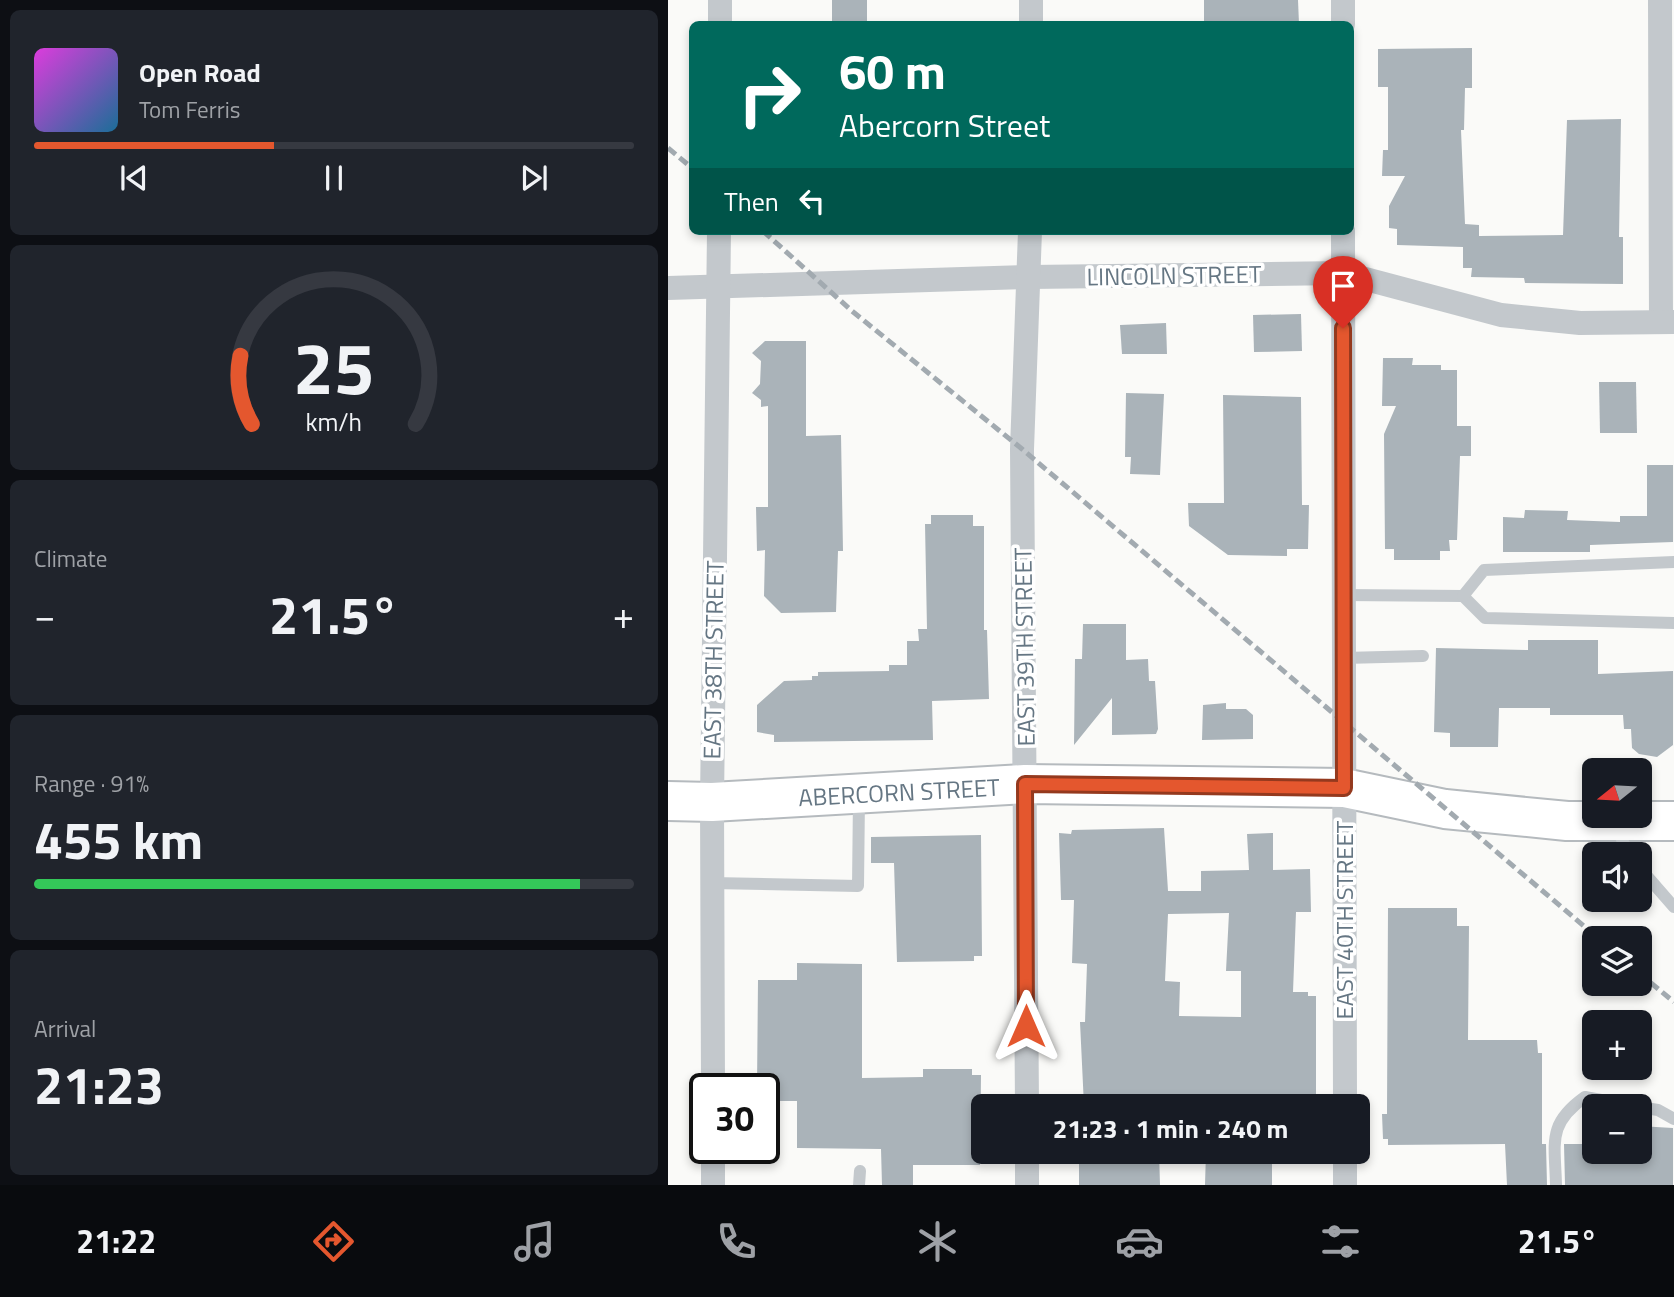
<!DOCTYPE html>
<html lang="en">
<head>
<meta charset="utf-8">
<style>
	body { margin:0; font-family:"Titillium Web",sans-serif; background:#20242c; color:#f1f3f6; height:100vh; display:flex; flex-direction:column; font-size:26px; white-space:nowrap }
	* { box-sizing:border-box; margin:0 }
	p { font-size:23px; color:#9ea1a6 }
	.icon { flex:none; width:38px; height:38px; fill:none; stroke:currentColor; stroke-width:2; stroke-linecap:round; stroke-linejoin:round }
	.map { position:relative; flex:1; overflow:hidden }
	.panel { display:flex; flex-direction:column; gap:10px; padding:10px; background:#0d0f14; width:668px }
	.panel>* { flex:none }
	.guide { position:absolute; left:21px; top:21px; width:665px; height:214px; border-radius:10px; box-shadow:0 4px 10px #0003; background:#00695c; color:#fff; overflow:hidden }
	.needle { width:46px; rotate:252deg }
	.tools { position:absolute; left:914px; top:758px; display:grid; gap:14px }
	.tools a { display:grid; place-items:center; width:70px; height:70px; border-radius:10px; background:#171b24; box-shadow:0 4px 10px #0003; font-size:35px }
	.speed { position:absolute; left:21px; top:1073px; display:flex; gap:14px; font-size:35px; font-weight:700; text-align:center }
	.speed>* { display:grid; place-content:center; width:91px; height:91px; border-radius:50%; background:#171b24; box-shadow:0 4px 10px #0003; line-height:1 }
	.speed .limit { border:4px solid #111; border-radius:10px; background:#fff; color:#111 }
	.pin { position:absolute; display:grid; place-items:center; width:60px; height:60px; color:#fff; margin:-72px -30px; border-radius:50% 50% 50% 0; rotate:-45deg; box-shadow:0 0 7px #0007 }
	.pin .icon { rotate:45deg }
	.me { position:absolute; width:77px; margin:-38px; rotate:0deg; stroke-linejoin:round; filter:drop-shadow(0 0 5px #0008) }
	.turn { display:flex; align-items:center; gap:24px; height:147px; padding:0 35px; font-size:32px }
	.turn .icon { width:91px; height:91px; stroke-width:2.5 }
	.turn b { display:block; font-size:49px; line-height:60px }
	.then { display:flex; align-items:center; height:66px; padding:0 35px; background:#0003; gap:14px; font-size:26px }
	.big { font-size:52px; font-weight:700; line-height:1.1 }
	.panel .tile { flex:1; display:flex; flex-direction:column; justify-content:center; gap:10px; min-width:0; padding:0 24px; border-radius:10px; background:#20242c }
	.panel .dial { align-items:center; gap:0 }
	.dial svg { height:182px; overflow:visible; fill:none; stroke:#363941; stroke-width:7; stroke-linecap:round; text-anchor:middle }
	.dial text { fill:#f1f3f6; stroke:none }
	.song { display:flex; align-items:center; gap:21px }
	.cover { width:84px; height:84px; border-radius:10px; background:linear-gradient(135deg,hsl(300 70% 55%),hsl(200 70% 35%)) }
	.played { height:7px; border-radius:4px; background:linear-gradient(90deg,#e4572e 40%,#363941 40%) }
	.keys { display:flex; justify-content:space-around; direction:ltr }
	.heat { display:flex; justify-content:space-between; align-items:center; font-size:38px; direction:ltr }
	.charge { height:10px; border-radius:5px; background:linear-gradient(90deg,#34c759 91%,#363941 0) }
	.trip { position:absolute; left:303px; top:1094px; width:399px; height:70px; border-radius:10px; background:#171b24; box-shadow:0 4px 10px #0003; font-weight:700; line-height:70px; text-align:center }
	.dock { display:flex; height:112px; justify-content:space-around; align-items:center; background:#090b0e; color:#9ea1a6 }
	.dock .icon { width:49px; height:49px }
	.dock .current { color:#e4572e }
	.dock b { font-size:32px; color:#f1f3f6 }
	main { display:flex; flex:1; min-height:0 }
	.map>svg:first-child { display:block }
	.building { fill:#aab3b9; fill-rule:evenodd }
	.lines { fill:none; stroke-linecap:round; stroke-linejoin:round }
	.primary-casing { stroke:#b5babe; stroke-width:42 }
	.service { stroke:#c3c8cc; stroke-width:12 }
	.minor { stroke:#c3c8cc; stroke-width:24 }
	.primary { stroke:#fff; stroke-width:38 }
	.rail { stroke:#a2aab0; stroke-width:5; stroke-dasharray:10 5; stroke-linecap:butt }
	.route-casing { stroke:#94391e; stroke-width:18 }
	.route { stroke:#e4572e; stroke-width:12 }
	.labels { text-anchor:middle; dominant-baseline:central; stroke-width:7; stroke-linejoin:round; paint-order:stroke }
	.street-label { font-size:24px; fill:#657683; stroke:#fff }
</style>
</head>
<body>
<main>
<section class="panel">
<div class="tile">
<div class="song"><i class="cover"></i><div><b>Open Road</b><p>Tom Ferris</p></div></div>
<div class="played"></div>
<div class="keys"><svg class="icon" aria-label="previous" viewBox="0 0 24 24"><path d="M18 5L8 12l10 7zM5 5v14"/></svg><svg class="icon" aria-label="pause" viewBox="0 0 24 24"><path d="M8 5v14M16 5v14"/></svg><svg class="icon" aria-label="next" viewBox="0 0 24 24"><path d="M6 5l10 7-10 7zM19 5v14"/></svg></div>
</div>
<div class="tile dial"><svg viewBox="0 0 100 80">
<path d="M14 69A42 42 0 1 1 86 69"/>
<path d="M14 69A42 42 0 0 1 9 39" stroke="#e4572e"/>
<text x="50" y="56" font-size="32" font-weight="700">25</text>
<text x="50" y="72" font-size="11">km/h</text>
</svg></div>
<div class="tile"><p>Climate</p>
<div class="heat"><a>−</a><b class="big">21.5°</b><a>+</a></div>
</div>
<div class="tile"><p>Range · 91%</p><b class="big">455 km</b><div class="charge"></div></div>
<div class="tile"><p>Arrival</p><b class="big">21:23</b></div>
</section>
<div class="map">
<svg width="1006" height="1185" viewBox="0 0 1006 1185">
	<rect width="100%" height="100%" fill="#fafaf8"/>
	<g class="building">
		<rect x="164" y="0" width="35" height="24"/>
		<polygon points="536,0 630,0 631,24 536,24"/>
		<polygon points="804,48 804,88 797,88 796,130 793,130 797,224 811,225 811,236 895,235 899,120 953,119 951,237 955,237 955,284 857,283 856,278 803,277 804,268 795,268 795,247 729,245 729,229 721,228 721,206 737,176 714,176 715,150 720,150 720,87 710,87 710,49"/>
		<polygon points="633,314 634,351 586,352 585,315"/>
		<polygon points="498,323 499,354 454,354 452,325"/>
		<polygon points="97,341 138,341 138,436 173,435 175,551 170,551 168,612 113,613 96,596 97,550 89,551 88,507 100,507 100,406 93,407 93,400 84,393 92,384 93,361 84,353"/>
		<polygon points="715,358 745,358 744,365 773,365 773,370 789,370 789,426 803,426 803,456 792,456 789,540 781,540 782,551 772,551 772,560 726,560 726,549 717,549 716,434 728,406 714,406"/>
		<polygon points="931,382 968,382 969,433 932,433"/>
		<polygon points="458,393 496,394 492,475 462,474 463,457 457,457"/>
		<polygon points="555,395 633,397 634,505 641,505 640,549 619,549 619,556 560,555 521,526 520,503 556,503"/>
		<polygon points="979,465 1005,465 1005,542 922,545 922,552 835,552 835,517 856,518 857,510 900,511 899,520 952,522 952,516 979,516"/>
		<polygon points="263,515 305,515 305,526 316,526 316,630 319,630 321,699 264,701 265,740 106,742 106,735 89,732 89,705 116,681 144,680 144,676 150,676 150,672 221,671 221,665 239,665 239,641 251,641 250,629 259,629 257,524 263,524"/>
		<polygon points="415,624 458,624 458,660 480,659 481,681 487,681 490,729 488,734 444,735 444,698 406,745 407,659 414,659"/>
		<polygon points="860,640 930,640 930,674 1005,671 1005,745 989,757 971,754 964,748 963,729 956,729 955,715 882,715 882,708 831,708 830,747 782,747 782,733 766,732 768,648 860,650"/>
		<polygon points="558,703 558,709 578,709 585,715 585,739 534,740 535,705"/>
		<path d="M496,828L500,891H533V871L581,870L579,834L605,833V870L642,869L643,912H628L625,992H640V996H648V1106H416L412,1022H417L419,964L404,963L406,900H393L391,833L403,834L404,830ZM561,913L558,971H573V1017L511,1016L512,982L497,981L500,914Z"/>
		<polygon points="313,835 314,956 306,956 306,961 229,962 226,863 203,863 203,837"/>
		<polygon points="720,908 789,908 789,926 801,926 800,1040 869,1040 870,1053 874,1053 874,1144 878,1144 879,1185 839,1185 837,1144 720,1145 720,1139 715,1139 714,1114 719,1114"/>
		<polygon points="129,963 194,964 194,1078 255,1077 255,1069 304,1069 304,1075 313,1075 312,1165 245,1165 245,1185 214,1185 213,1149 129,1148 129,1101 96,1101 96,1088 89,1088 90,980 129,980"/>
		<polygon points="971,1126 1005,1128 1005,1185 897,1185 896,1144 926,1144 926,1152 971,1152"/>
		<polygon points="411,1152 491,1152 492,1185 411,1185"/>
		<polygon points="538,1152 604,1153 604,1185 537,1185"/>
	</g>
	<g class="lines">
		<defs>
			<polyline id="primary" points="0,801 44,802 357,784 676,788 777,809 899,821 1006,821"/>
		</defs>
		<use href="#primary" class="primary-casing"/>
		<g class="service">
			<polyline points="676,595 795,596 817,618 1006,623"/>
			<polyline points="795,596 816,570 1006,562"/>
			<polyline points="676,658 755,656"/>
			<polyline points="947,825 961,854"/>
			<polyline points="971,867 1006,907"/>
			<polyline points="44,883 190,886 191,797"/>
			<polyline points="971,1107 990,1110 1006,1119"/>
			<polyline points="191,1185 192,1171"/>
			<path d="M888,1185C887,1142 879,1124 917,1097L965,1106"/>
		</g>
		<g class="minor">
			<polyline points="52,0 52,24"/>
			<polyline points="992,0 993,322"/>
			<polyline points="363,24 363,0"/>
			<polyline points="675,24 675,0"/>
			<polyline points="675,231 677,1106"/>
			<polyline points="0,288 362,277 675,273 833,315 912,323 1006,322"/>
			<polyline points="45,1088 44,802 51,231"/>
			<polyline points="359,1106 354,449 362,231"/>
			<polyline points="45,1148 45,1185"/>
			<polyline points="359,1152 359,1185"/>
			<polyline points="677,1152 677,1185"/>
		</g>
		<use href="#primary" class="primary"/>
		<g class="rail">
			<polyline points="0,148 24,168"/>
			<polyline points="95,231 184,311 354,449 930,938"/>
			<polyline points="971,973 1006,1002"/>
		</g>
	</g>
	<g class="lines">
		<defs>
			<polyline id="route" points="358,1026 357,784 676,788 675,328"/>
		</defs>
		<use href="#route" class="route-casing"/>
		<use href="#route" class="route"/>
	</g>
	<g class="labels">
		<g class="street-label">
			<text transform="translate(506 275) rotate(-1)">LINCOLN STREET</text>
			<text transform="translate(356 647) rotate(-91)">EAST 39TH STREET</text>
			<text transform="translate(45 660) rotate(-89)">EAST 38TH STREET</text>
			<text transform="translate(231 792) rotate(-3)">ABERCORN STREET</text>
			<text transform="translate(676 920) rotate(-90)">EAST 40TH STREET</text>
		</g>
	</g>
</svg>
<div class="tools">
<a><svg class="needle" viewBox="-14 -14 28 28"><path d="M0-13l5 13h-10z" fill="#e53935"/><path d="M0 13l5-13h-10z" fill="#9ea1a6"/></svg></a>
<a><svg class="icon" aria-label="sound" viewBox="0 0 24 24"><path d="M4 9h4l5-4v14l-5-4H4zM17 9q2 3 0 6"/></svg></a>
<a><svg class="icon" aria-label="layers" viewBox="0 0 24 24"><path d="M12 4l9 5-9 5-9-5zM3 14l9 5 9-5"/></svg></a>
<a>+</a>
<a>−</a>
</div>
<div class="speed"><div class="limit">30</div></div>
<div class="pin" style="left:675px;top:328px;background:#d93025"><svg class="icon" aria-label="arrive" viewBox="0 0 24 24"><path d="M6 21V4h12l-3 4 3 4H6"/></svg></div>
<svg class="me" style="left:358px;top:1026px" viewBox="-20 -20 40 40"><path d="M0-17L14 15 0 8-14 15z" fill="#e4572e" stroke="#fff" stroke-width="4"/></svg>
<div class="trip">21:23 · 1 min · 240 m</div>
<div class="guide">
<div class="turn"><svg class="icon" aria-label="right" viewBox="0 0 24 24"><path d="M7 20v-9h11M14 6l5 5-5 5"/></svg><div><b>60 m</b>Abercorn Street</div></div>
<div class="then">Then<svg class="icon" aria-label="left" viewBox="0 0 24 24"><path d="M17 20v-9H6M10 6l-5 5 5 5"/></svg></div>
</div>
</div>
</main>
<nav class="dock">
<b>21:22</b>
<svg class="icon current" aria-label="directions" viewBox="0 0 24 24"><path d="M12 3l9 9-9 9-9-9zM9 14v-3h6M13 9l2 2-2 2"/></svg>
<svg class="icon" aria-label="music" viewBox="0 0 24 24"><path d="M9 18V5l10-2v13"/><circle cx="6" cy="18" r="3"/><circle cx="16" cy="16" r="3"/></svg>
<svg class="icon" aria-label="phone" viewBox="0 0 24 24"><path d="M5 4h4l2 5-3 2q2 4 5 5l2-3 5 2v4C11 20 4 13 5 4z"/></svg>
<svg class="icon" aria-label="climate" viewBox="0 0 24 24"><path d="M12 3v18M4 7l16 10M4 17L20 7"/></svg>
<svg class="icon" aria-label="car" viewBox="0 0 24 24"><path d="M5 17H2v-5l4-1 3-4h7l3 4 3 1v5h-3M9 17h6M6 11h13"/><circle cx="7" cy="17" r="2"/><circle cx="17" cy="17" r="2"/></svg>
<svg class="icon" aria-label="filters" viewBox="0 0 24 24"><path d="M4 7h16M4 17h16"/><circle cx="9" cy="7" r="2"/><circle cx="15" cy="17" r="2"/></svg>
<b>21.5°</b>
</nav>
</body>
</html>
